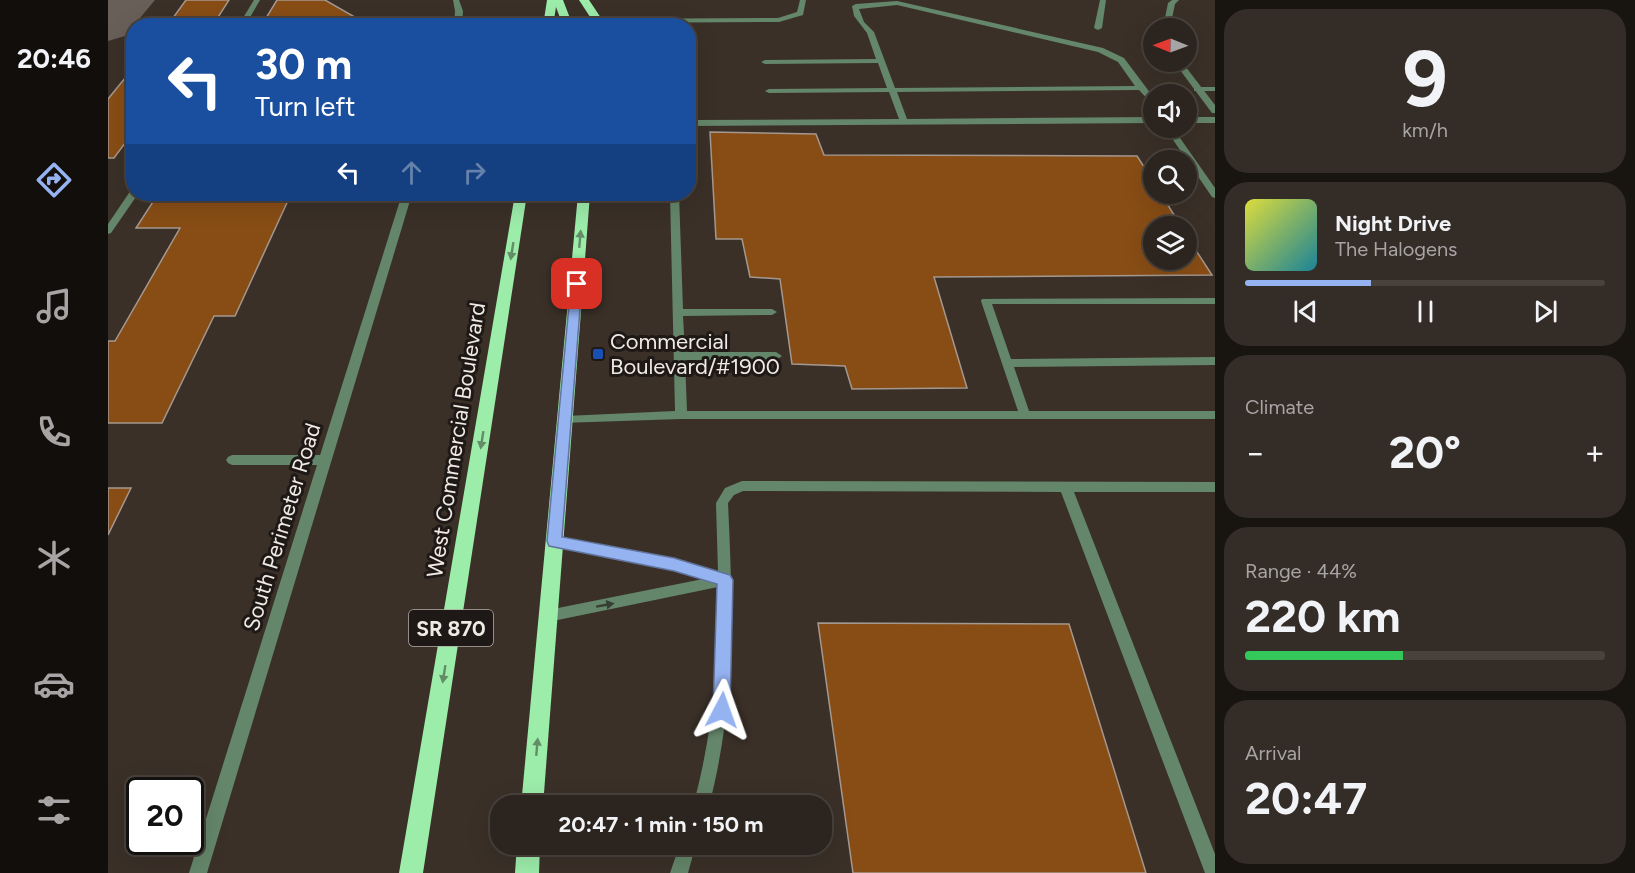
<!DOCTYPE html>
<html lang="en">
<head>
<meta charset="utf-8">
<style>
	body { margin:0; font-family:Figtree,sans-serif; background:#342c27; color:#f1f3f6; height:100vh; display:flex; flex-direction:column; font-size:22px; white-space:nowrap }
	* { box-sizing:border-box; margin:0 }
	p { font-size:20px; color:#a6a4a4 }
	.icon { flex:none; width:33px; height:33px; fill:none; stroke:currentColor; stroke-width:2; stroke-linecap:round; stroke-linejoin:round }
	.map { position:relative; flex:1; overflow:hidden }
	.drawer { display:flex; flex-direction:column; gap:9px; padding:9px; background:#181410; width:420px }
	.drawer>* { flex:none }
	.hud { position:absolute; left:18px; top:18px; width:570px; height:183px; border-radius:24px; box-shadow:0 6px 24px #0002,0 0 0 2px #48413c; background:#1a4fa0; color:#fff; overflow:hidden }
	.needle { width:39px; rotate:271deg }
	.buttons { position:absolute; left:1035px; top:18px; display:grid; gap:12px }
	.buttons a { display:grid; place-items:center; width:54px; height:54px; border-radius:50%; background:#2c241e; box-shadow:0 6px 24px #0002,0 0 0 2px #48413c; font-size:30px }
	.speed { position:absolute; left:18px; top:777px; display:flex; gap:12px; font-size:30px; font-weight:700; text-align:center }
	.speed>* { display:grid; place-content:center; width:78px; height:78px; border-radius:50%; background:#2c241e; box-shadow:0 6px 24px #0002,0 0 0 2px #48413c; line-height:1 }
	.speed .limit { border:3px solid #111; border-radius:9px; background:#fff; color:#111 }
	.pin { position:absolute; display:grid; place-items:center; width:51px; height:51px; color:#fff; margin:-26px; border-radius:12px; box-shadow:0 3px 9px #0006 }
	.me { position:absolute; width:66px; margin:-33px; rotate:4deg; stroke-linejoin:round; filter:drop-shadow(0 0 4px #0008) }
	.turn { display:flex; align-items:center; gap:21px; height:126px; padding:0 30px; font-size:27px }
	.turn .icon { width:78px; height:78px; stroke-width:2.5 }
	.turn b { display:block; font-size:42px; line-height:51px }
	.lanes { display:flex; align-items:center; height:57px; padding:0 30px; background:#0003; justify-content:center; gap:30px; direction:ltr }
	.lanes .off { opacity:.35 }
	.big { font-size:45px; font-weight:700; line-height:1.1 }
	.drawer .tile { flex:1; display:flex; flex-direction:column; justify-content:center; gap:9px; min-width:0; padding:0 21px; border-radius:24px; background:#342c27 }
	.drawer .dial { align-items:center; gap:0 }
	.dial b { font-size:78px; line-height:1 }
	.song { display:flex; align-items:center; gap:18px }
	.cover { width:72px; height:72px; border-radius:9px; background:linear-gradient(135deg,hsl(60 70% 55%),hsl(190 70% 35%)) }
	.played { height:6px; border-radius:3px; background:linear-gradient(90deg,#95b2f1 35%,#48413c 35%) }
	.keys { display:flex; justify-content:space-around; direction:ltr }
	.heat { display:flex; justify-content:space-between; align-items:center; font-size:33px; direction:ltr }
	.charge { height:9px; border-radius:4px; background:linear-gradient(90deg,#34c759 44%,#48413c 0) }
	.trip { position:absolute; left:382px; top:795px; width:342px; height:60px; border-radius:24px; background:#2c241e; box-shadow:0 6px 24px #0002,0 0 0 2px #48413c; font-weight:700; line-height:60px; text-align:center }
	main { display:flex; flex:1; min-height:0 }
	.tabs { display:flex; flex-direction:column; width:108px; justify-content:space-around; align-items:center; background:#120e0c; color:#a6a4a4 }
	.tabs .icon { width:42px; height:42px }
	.tabs .current { color:#95b2f1 }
	.tabs b { font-size:27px; color:#f1f3f6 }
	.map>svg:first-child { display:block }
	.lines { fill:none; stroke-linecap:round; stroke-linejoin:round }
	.taxiway { fill:#685f58; fill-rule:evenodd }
	.building { fill:#884d15; stroke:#a4988f; stroke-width:1.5 }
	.service { fill:#64866a; fill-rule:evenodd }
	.minor { fill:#64866a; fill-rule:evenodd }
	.trunk { fill:#9cecaa; fill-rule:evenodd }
	.oneway { fill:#638d67 }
	.oneway2 { fill:#363f33 }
	.route { fill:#95b2f1; stroke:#61749d; stroke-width:1.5 }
	.transit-dot { fill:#1a4fb4; stroke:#1e1916; stroke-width:2 }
	.labels { text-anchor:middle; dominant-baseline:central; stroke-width:6; stroke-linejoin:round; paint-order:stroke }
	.shield { fill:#1e1916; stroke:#b1aba7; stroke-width:1.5 }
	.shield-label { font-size:21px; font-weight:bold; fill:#f0eae5 }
	.poi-label { font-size:22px; fill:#f0eae5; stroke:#1e1916; text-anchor:start }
	.street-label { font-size:22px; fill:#f0eae5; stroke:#1e1916 }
</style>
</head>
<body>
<main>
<nav class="tabs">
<b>20:46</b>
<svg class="icon current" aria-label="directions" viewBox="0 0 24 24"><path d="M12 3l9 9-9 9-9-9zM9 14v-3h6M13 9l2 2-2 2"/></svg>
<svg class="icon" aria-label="music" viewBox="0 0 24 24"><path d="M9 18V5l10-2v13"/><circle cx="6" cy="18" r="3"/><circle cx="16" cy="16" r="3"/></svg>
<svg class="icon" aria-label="phone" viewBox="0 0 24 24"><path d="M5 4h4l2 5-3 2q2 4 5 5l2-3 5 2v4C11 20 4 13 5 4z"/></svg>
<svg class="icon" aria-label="climate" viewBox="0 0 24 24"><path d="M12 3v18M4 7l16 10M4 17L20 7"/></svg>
<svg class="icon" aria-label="car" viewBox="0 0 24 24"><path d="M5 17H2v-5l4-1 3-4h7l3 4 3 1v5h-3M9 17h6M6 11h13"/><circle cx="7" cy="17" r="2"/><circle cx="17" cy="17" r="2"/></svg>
<svg class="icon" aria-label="filters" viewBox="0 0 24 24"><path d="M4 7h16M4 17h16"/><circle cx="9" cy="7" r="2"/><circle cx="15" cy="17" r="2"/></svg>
</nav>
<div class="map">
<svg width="1107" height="873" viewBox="0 0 1107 873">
	<rect width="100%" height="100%" fill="#3a3028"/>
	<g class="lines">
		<polygon class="taxiway" points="0,0 47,0 17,36 0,41"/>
	</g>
	<g class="building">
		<polygon points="78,0 121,0 107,22 62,22"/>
		<polygon points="169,0 217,0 259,24 186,26 175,18 158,18"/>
		<polygon points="26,67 26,131 6,158 0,158 0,99"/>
		<polygon points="602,132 708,134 716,155 1029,156 1046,182 1046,194 1053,194 1073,226 1046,226 1046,260 1078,260 1078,235 1104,275 826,277 859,388 744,389 737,366 684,364 672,279 642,277 634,239 608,239"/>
		<polygon points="50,194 183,194 127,316 106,316 54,423 0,423 0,341 7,341 72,228 28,228"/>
		<polygon points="0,488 23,488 0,535"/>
		<polygon points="710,623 961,624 1038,873 745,873"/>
	</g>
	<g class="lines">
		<g class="service">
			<polygon points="146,0 152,0 137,26 130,26"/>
			<polygon points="692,0 698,0 695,15 671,22 490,23 486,21 490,19 670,18 689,12"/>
			<polygon points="992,0 998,0 994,28 990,30 986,28"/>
			<path d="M789,1L995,48L1016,58L1046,98V106L1031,90L789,92L799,119L1046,117V123L580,126V120L791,119L781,92L661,93L657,91L661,89L779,88L770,63L657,64L653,62L657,60L768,59L759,33L746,16L744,6L748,4ZM789,5L990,52L1010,62L1027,86L787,88L766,32L756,22L751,9Z"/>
			<rect x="1086" y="87" width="21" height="4"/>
			<rect x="1078" y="117" width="29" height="6"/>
			<polygon points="1057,128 1065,128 1107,188 1107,198 1104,197"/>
			<polygon points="26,189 26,194 30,194 3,233 0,234 0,224 23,190"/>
			<polygon points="562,194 571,194 575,309 664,309 669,312 664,315 575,316 577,352 668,352 674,356 668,360 577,360 579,411 910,411 873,301 874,299 1107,298 1107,304 884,304 903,359 1107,357 1107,365 906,367 921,411 1107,411 1107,419 573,419 453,423 451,420 453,417 457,416 567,411"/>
			<polygon points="124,455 216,455 220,457 222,460 220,463 216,465 124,465 120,463 118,460 120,457"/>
			<path d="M634,481L1107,482V492H966L1107,854V873H1097L953,492L635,491L626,495L620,503C625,608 628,702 601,806H585C605,733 611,662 610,587L440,622L435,620L433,616L435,612L440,610L595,579L566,570L441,545L439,541L441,537L446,536L566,558L610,572L608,503L617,488Z"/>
			<polygon points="572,844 588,844 580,873 562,873"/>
		</g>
		<g class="minor">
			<polygon points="345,0 351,0 355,11 354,26 346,26 347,11"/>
			<polygon points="1064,0 1071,0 1067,4 1062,28 1055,28 1060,3"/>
			<polygon points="1066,62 1074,62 1107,105 1107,113 1104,113"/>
			<polygon points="294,194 304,194 99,873 81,873"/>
		</g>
		<g class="trunk">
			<polygon points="439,0 455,0 465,26 455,26 448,7 445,26 435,26"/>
			<polygon points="471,0 481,0 495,21 494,23 486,23"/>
			<polygon points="407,194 419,194 315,873 291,873"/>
			<polygon points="470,194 482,194 435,806 413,806"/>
			<polygon points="409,844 432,844 431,873 407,873"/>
		</g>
	</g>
	<defs><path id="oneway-solid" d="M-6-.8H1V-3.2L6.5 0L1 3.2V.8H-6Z" transform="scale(1.5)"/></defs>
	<g class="oneway">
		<use href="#oneway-solid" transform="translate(472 239) rotate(-85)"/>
		<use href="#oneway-solid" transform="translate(404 251) rotate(99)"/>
		<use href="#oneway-solid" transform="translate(374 440) rotate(99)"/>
		<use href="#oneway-solid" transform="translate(336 674) rotate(99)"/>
		<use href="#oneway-solid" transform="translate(429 747) rotate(-85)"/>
	</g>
	<use class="oneway2" href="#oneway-solid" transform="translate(497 605) rotate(-10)"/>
	<polygon class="route" points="469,280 474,284 454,537 566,558 622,575 625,580 622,710 620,716 614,718 608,716 605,710 609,584 566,571 441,546 439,541 463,284"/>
	<rect class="transit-dot" x="484" y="348" width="12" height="12" rx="3"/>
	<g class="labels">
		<rect class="shield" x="301" y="610" width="84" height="36" rx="4.5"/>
		<g class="shield-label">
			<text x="343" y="628">SR 870</text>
		</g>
		<g class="poi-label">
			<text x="502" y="341">Commercial<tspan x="502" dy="25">Boulevard/#1900</tspan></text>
		</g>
		<g class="street-label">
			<text transform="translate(348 440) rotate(-81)">West Commercial Boulevard</text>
			<text transform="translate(174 527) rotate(-73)">South Perimeter Road</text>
		</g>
	</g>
</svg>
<div class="buttons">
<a><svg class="needle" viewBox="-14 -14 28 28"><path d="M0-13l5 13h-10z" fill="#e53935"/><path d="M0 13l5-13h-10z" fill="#a6a4a4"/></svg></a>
<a><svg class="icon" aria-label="sound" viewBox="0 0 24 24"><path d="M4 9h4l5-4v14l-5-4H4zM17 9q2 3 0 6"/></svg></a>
<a><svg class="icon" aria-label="search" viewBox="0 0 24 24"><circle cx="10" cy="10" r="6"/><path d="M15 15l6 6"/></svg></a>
<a><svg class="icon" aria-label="layers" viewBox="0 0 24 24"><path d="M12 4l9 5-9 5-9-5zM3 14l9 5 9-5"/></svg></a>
</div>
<div class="speed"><div class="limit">20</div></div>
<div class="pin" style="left:469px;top:284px;background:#d93025"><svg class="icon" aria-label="arrive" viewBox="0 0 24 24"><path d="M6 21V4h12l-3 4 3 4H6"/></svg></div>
<svg class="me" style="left:614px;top:710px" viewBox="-20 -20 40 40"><path d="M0-17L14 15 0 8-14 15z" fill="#95b2f1" stroke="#fff" stroke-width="4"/></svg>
<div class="trip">20:47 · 1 min · 150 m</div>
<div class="hud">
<div class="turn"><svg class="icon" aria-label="left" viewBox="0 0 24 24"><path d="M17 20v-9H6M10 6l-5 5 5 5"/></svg><div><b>30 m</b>Turn left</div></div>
<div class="lanes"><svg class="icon" aria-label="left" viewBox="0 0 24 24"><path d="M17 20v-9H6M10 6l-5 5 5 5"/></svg><svg class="icon off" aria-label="ahead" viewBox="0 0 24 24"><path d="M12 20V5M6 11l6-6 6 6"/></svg><svg class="icon off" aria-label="right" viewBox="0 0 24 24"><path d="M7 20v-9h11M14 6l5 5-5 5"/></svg></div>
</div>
</div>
<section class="drawer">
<div class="tile dial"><b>9</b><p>km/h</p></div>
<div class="tile">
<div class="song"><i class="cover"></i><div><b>Night Drive</b><p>The Halogens</p></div></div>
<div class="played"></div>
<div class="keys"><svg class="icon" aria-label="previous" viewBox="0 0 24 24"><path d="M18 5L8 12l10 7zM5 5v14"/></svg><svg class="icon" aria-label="pause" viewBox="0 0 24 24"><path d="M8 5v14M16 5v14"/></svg><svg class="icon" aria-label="next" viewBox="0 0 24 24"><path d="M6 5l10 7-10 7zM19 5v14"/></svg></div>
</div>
<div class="tile"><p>Climate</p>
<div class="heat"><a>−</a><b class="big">20°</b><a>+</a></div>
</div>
<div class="tile"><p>Range · 44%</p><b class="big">220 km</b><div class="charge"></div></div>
<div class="tile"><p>Arrival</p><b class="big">20:47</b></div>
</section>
</main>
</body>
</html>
